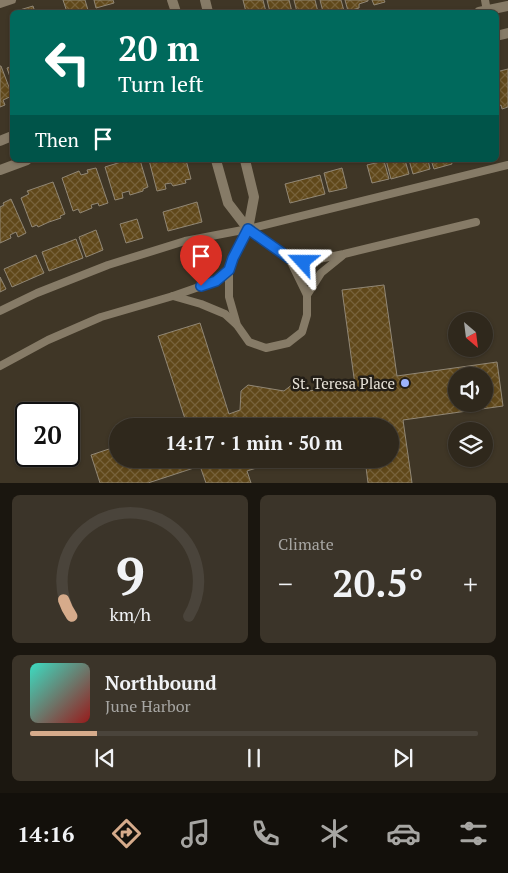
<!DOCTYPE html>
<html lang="en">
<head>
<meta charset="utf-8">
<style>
	body { margin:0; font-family:"PT Serif",serif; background:#3b3429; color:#f1f3f6; height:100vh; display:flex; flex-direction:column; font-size:19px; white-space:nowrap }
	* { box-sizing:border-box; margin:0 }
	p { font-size:16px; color:#a7a6a3 }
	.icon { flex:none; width:28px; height:28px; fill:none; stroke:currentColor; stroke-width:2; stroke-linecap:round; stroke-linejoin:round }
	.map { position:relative; height:483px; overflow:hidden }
	.side { display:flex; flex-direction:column; gap:12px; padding:12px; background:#1a160f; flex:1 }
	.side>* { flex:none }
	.banner { position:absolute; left:10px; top:10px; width:489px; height:152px; border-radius:8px; box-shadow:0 1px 4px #0004,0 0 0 1px #4a443b; background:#00695c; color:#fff; overflow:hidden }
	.needle { width:32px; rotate:152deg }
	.buttons { position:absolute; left:448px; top:312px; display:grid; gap:10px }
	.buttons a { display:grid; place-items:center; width:45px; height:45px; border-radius:50%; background:#2f281c; box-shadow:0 1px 4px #0004,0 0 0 1px #4a443b; font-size:25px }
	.speed { position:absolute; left:15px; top:402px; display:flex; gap:10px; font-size:25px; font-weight:700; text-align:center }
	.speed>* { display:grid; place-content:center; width:65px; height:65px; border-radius:50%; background:#2f281c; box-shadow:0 1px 4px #0004,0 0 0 1px #4a443b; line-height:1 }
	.speed .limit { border:2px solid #111; border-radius:8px; background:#fff; color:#111 }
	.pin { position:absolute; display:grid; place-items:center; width:42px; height:42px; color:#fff; margin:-51px -21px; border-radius:50% 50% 50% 0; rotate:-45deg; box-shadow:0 0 5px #0007 }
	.pin .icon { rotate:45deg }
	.me { position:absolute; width:55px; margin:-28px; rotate:294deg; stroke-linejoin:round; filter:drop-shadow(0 0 4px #0008) }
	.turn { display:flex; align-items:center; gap:18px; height:105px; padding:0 25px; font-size:22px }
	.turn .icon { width:65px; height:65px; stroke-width:2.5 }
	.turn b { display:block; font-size:35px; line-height:42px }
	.then { display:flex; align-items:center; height:48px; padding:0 25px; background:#0003; gap:10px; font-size:19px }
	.big { font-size:38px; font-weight:600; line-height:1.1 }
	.side .tile { flex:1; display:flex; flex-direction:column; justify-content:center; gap:8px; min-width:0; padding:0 18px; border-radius:8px; background:#3b3429 }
	.side .dial { align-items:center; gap:0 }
	.dial svg { height:130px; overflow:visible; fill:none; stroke:#4a443b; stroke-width:7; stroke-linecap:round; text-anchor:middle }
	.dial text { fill:#f1f3f6; stroke:none }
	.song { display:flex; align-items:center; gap:15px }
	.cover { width:60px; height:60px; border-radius:8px; background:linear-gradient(135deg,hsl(170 70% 55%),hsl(0 70% 35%)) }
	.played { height:5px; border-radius:2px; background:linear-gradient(90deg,#d6ab8b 15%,#4a443b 15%) }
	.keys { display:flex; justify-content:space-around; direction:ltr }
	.heat { display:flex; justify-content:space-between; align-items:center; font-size:28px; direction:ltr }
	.side .tiles { flex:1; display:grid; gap:12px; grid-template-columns:1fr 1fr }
	.tile:last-child { grid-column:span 2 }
	.trip { position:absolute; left:109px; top:418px; width:290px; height:50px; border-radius:25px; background:#2f281c; box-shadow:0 1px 4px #0004,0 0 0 1px #4a443b; font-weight:600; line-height:50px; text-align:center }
	.dock { display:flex; height:80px; justify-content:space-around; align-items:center; background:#13100b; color:#a7a6a3 }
	.dock .icon { width:35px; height:35px }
	.dock .current { color:#d6ab8b }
	.dock b { font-size:22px; color:#f1f3f6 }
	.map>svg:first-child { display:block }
	.building { fill:url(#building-cross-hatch); stroke:#918775; fill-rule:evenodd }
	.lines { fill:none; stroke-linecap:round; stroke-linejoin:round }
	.service { stroke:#867b67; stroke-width:8 }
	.minor { stroke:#867b67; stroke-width:10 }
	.tertiary { stroke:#867b67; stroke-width:10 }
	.route-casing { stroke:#114b97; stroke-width:12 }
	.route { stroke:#1a73e8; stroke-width:9 }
	.poi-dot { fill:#9db4fd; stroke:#231e17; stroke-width:2 }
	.labels { text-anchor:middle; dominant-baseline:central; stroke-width:5; stroke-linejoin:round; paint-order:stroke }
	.poi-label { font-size:15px; fill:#e6e1d7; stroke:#231e17; text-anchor:end }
</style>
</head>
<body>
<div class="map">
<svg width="508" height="483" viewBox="0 0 508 483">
	<defs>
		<pattern id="building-cross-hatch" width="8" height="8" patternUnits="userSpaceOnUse" patternTransform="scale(1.25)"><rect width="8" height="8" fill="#60481a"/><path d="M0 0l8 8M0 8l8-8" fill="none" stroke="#77623b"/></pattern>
	</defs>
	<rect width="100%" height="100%" fill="#3f3626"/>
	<g class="building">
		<polygon points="63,0 85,0 88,10 78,12 67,12"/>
		<polygon points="94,0 113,0 114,3 96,8"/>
		<polygon points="243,0 263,0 266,12 246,12"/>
		<polygon points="267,0 289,0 292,12 270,12"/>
		<polygon points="294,0 315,0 318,12 297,12"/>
		<polygon points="320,0 341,0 344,11 340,12 323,12"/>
		<polygon points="345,0 368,0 368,1 359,4 359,8 348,11"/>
		<polygon points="372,0 384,0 385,2 374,5"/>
		<polygon points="33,6 35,12 13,12"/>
		<polygon points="0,66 1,66 12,95 12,96 3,100 5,105 0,107"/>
		<polygon points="12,66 12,83 7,68"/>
		<polygon points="508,69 508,107 502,109 501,105 496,107 496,72"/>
		<polygon points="121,160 140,160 148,187 143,189 143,191 130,195 129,191 122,193 123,198 115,200 105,167 121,162"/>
		<polygon points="149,160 186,160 191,179 185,180 186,183 173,186 171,183 165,184 166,189 157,191"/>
		<polygon points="386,160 405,160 409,174 391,179"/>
		<polygon points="409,160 428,160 430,169 413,174"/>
		<polygon points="431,160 451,160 452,164 434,169"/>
		<polygon points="384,161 389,179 372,183 367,165"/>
		<polygon points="96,168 108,203 99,206 98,203 91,205 92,208 80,213 78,209 73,211 62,178 79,171 81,175 88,173 87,170"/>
		<polygon points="342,168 347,188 329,192 324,173"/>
		<polygon points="320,175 325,194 290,203 285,184"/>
		<polygon points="53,182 65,214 60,216 61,218 49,222 38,227 37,225 32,227 21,198 29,194 27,191"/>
		<polygon points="11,199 26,233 18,237 16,232 10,235 11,238 0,243 0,207 4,205 3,203"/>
		<polygon points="197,202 202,222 168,231 163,212"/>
		<polygon points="137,219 143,238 126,243 120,224"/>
		<polygon points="96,230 103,250 86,257 79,237"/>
		<polygon points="76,239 83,258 49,271 42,252"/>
		<polygon points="36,255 44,273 12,287 4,269"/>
		<polygon points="0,277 6,289 0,292"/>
		<path d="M384,285L397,376L497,362L503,406L403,420L412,483H368L365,459H390V426H183L187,425L158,336L200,323L229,414L240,410L241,391L248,385L284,391L298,380L308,391L355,385L342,290ZM456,376H484V404H456Z"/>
		<polygon points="118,446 118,459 285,459 247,471 251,483 206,483 200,466 148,483 100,483 91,455"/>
	</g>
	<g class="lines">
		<g class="service">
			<polyline points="485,0 487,11"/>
			<polyline points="0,4 12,0"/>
			<polygon points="248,229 289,258 307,295 307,315 302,332 288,343 266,348 249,342 237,325 229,297 229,270 233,258"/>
			<polyline points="289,258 303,262 344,254 476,222"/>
			<polyline points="307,295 321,273 342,256"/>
			<polyline points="173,296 201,304 225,314 236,324"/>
			<polyline points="0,311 37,293 108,265 185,241 248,229 508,165"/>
			<polyline points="0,366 48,340 101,317 173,296 216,281 229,270"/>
		</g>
		<polyline class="minor" points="479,12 508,6"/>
		<g class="tertiary">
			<polyline points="172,0 176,12"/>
			<polyline points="205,0 208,12"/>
			<polyline points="496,36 508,33"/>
			<polyline points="0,141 12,136"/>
			<polyline points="216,160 228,203 248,229"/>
			<polyline points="245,160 254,197 248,229"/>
			<polyline points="0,170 27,160"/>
		</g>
	</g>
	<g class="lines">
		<defs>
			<polyline id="route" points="201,286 216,281 229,270 233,258 248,229 289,258 303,262"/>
		</defs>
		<use href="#route" class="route-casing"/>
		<use href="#route" class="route"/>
	</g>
	<circle class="poi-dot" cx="405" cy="383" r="5"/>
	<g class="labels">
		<g class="poi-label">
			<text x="395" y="383">St. Teresa Place</text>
		</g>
	</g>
</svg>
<div class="buttons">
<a><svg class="needle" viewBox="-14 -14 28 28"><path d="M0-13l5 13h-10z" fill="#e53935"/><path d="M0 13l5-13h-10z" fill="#a7a6a3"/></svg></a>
<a><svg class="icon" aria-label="sound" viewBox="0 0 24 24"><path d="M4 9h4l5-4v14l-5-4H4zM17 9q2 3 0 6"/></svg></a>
<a><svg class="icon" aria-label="layers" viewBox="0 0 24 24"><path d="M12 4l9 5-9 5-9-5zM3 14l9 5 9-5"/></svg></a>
</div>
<div class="speed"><div class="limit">20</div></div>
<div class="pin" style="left:201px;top:286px;background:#d93025"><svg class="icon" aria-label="arrive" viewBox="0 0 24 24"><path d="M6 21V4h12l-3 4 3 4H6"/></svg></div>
<svg class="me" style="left:303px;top:262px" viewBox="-20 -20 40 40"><path d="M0-17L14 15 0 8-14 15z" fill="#1a73e8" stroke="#fff" stroke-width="4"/></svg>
<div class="trip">14:17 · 1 min · 50 m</div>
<div class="banner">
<div class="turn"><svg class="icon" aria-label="left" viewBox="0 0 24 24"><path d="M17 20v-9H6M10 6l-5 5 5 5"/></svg><div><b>20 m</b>Turn left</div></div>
<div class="then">Then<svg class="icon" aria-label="arrive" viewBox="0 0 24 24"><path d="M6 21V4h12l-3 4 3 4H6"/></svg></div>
</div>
</div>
<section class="side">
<div class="tiles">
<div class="tile dial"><svg viewBox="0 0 100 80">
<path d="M14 69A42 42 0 1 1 86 69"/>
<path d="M14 69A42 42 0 0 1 9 59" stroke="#d6ab8b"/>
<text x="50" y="56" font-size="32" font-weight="700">9</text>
<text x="50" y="72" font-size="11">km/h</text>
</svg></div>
<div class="tile"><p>Climate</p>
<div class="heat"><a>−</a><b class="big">20.5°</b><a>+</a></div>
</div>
<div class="tile">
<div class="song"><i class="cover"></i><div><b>Northbound</b><p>June Harbor</p></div></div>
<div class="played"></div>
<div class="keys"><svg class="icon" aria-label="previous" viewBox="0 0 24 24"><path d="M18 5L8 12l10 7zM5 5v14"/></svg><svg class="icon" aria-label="pause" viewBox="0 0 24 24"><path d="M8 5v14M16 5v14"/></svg><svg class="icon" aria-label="next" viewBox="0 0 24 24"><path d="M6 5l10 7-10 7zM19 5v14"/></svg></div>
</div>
</div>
</section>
<nav class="dock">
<b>14:16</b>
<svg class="icon current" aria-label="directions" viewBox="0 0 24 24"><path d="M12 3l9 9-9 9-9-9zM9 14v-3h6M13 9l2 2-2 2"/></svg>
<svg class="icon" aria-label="music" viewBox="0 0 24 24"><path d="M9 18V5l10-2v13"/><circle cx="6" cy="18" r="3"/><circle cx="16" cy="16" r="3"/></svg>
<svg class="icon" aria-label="phone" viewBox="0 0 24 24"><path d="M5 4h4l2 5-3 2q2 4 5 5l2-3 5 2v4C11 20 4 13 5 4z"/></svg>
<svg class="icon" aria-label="climate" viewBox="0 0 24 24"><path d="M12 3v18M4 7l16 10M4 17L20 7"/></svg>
<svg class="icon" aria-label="car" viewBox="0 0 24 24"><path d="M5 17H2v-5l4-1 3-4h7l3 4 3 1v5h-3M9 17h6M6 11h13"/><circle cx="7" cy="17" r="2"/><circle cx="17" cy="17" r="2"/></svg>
<svg class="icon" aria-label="filters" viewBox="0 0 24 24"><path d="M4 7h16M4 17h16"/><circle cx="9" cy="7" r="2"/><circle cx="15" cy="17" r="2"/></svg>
</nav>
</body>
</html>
